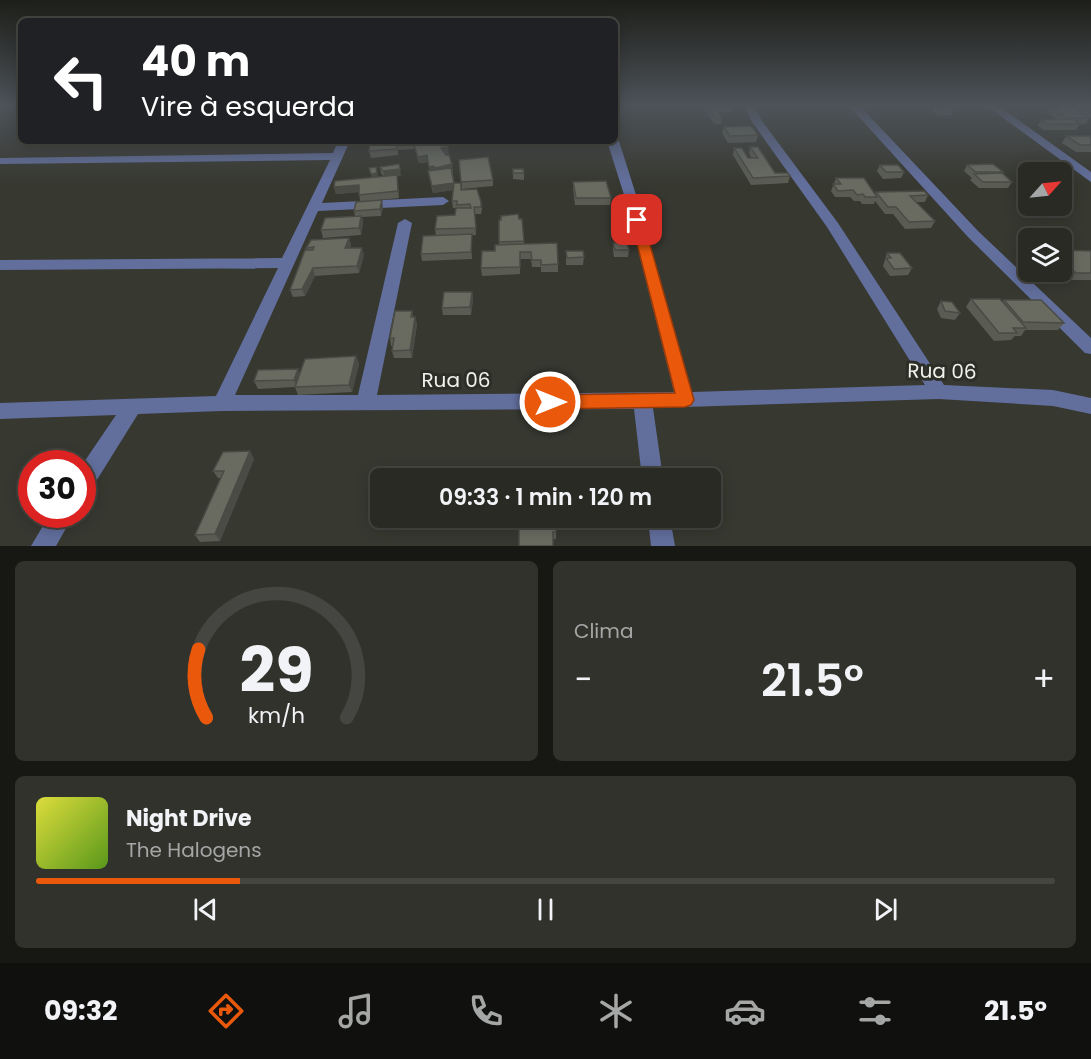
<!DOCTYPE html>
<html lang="pt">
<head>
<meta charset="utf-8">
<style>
	body { margin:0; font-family:Poppins,sans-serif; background:#31322c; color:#f1f3f6; height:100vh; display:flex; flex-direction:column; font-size:22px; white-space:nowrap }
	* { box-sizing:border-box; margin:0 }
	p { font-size:20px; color:#a5a7a6 }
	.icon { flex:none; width:33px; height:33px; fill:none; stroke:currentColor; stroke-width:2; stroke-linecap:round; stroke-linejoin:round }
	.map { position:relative; height:546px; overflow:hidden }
	.panel { display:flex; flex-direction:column; gap:15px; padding:15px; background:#171714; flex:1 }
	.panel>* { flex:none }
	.hud { position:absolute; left:18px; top:18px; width:600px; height:126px; border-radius:9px; box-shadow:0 3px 15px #0003,0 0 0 2px #454641; background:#202124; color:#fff; overflow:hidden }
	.needle { width:39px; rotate:63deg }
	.tools { position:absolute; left:1018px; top:162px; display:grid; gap:12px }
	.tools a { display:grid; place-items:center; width:54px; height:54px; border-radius:9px; background:#292a24; box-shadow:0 3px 15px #0003,0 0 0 2px #454641; font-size:30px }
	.speed { position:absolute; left:18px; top:450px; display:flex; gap:12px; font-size:30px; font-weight:700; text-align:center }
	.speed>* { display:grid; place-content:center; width:78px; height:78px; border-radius:50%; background:#292a24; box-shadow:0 3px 15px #0003,0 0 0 2px #454641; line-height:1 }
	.speed .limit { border:9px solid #d22; background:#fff; color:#111 }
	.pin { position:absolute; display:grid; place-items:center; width:51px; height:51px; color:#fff; margin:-26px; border-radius:12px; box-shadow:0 3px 9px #0006 }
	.me { position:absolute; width:66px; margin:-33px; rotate:90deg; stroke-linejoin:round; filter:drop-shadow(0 0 4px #0008) }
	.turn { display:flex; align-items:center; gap:21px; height:126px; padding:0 24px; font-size:27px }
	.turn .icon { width:78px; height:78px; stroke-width:2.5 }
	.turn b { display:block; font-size:42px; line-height:51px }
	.big { font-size:45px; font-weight:600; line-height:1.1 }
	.panel .card { flex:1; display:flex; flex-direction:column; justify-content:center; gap:9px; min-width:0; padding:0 21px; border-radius:9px; background:#31322c }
	.panel .dial { align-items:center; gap:0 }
	.dial svg { height:156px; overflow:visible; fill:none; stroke:#454641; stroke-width:7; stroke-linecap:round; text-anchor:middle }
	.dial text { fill:#f1f3f6; stroke:none }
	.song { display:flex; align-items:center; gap:18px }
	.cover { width:72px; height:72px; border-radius:9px; background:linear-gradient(135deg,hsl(60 70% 55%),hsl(90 70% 35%)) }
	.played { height:6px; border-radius:3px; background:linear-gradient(90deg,#ea580c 20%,#454641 20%) }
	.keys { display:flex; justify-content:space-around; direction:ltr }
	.heat { display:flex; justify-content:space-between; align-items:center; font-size:33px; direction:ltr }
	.panel .tiles { flex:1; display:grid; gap:15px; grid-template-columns:1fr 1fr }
	.card:last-child { grid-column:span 2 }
	.trip { position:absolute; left:370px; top:468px; width:351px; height:60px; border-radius:9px; background:#292a24; box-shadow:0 3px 15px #0003,0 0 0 2px #454641; font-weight:600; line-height:60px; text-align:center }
	.dock { display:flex; height:96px; justify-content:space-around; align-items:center; background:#10110e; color:#a5a7a6 }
	.dock .icon { width:42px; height:42px }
	.dock .selected { color:#ea580c }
	.dock b { font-size:27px; color:#f1f3f6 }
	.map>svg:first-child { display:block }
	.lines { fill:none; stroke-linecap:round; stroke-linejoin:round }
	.minor { fill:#626f9d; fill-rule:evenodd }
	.wall { fill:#5a5c53 }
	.shaded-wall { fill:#4a4b44 }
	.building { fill:#696b61; stroke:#4a4b44; stroke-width:1.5 }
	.route { fill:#ea580c; stroke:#983908; stroke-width:1.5 }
	.labels { text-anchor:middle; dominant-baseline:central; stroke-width:6; stroke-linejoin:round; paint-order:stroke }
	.near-street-label { font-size:20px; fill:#f1f2ec; stroke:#2d2e26 }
</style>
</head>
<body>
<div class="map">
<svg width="1091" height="546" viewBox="0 0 1091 546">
	<rect width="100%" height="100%" fill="#373830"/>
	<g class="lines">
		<g class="minor">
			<polygon points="744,106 754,106 762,121 838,223 944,385 1053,390 1091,398 1091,414 1053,406 939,399 653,408 663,478 642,478 634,409 222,411 138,414 90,491 82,494 82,465 116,415 0,419 0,403 216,396 278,268 0,270 0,260 282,258 330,160 0,164 0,158 333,153 338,141 350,141 322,203 443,197 449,201 443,205 318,211 235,395 358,395 398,223 405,219 412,223 377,395 674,392 625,198 607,141 615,141 615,138 619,141 637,198 692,392 925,385 827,227 752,122"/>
			<polygon points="849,106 860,106 978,231 1091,338 1091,354 1085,353 968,237"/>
			<polygon points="987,106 999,106 1091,172 1091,182"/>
			<polygon points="50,514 74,514 56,546 31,546"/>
			<polygon points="648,518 670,518 675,546 651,546"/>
		</g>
	</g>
	<g class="wall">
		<polygon points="704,106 732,106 731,112 719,112 722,118 721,124 714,124 708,114 709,112 707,112"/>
		<polygon points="935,106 969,106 952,107 954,109 951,115 938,115 933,111"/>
		<polygon points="1091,106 1091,118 1089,118 1086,124 1080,124 1076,130 1044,130 1038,126 1041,120 1057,120 1047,113 1051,107"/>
		<polygon points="724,127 758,135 756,142 728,143 722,133"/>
		<polygon points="1066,136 1091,136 1091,152 1076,152 1062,143"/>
		<polygon points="415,141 414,145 449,153 445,154 452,164 454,184 462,190 477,189 482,209 481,214 475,214 476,235 472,235 472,259 422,261 421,254 436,236 435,229 455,215 458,208 453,208 452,201 453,190 433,193 429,177 428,171 430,170 428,162 419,163 414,147 414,149 398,150 398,155 371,158 369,151 388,142"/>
		<polygon points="750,147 775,173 790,176 788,183 751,185 733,155 734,148 748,158 752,158 749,154"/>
		<polygon points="459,160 493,180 493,186 462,189"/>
		<polygon points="880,165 904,172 901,178 883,179 877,171"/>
		<polygon points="967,165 1003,172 1002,173 1012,182 1008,188 979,188 970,180 972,178 964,171"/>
		<polygon points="380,167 401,176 397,176 399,198 378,200 383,207 381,216 362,217 363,223 361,235 323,238 321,230 355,216 354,211 360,201 359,192 336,194 334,187 384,177 381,173"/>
		<polygon points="513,173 524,173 524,180 513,179"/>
		<polygon points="836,178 875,194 876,192 928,195 925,202 916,202 935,221 931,228 905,229 893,214 885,214 875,201 874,204 862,204 860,201 854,201 850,197 835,197 831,191"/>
		<polygon points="573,182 611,198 610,205 575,205 573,189"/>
		<polygon points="522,219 524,244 558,264 558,272 541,272 541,267 532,267 531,259 520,259 520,274 482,276 481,268 499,245 499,220"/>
		<polygon points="349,238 351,245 350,248 364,255 359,273 315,276 305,296 293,297 290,290 307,250 306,248"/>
		<polygon points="613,243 629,250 628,257 614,257 613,250"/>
		<polygon points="1062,250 1091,251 1091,280 1070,280 1061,272 1062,272"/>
		<polygon points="566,251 584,257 583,265 566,265"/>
		<polygon points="887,253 912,268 908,275 890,276 883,266"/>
		<polygon points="472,292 473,299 471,315 443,315 442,308"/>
		<polygon points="971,299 1002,302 1004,300 1064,323 1058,330 1025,330 1021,336 1015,336 1011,340 994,341 966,307"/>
		<polygon points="941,301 960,313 955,320 941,318 937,309"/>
		<polygon points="412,311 413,317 415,317 417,324 412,358 394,358 392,351 393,346 391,346 390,338"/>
		<polygon points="356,356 359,364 352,392 298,395 295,387 258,389 254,381 300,373"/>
		<polygon points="254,459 220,541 200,542 195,535 221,478 218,478 213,471"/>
		<polygon points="519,524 556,532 556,539 553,539"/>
	</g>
	<g class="shaded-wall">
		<polygon points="448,147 449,153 441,155 441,148"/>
		<polygon points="427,155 428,162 419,163 418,157"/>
		<polygon points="452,164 452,171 436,175 435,168"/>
		<polygon points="434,166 435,173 430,173 429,167"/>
		<polygon points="400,169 401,176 397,176 399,198 398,191 384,178 383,171"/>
		<polygon points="377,173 379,180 372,181 371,174"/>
		<polygon points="454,183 455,190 433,193 432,186"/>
		<polygon points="359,185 360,192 336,194 334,187"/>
		<polygon points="382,200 383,207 381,216 380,209"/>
		<polygon points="361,216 363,223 361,235 359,228"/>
		<polygon points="472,234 472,259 471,252"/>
		<polygon points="349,238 351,245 347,256 345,248"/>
		<polygon points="362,248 364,255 359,273 357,266"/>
		<polygon points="313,268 315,276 305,296 302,289"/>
		<polygon points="472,292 473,299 471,315 470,307"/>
		<polygon points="415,317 417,324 412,358 410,350"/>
		<polygon points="356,356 359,364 352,392 349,385"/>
		<polygon points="298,369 301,376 297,387 294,380"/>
		<polygon points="250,451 254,459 220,541 215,534"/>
	</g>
	<g class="building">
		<polygon points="937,106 951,106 954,109 941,109"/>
		<polygon points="1079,106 1091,106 1091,112 1088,112"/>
		<polygon points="1051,107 1071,107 1089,118 1064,118 1060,115 1064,115"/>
		<polygon points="709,108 717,108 722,118 715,118"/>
		<polygon points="1074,119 1080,124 1047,124 1041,120"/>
		<polygon points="751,126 758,135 730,136 724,127"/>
		<polygon points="1066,136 1091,136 1091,145 1080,145"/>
		<polygon points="388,141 413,141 413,143 397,144 397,149 369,151 370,143 388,142"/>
		<polygon points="436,141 445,141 448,147 441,148 446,155 449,155 452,164 435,168 434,166 429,167 427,155 418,157 414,145"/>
		<polygon points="750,147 758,147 775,173 788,173 790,176 753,178 734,148 742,148 748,158 758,158"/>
		<polygon points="488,157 493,180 461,182 459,160"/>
		<polygon points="399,164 400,169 383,171 380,167"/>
		<polygon points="993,164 1003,172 976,172 967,165"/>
		<polygon points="880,165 898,165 904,172 886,172"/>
		<polygon points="376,167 377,173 371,174 369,168"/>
		<polygon points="451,168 454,183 432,186 428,171"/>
		<polygon points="513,169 523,169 524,173 513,173"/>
		<polygon points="1002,173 1012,182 983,182 974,174"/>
		<polygon points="397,175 398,191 359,195 359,185 334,187 335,181"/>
		<polygon points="836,178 864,178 877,197 865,197 863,194 857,195 853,190 838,191 833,184 841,184"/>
		<polygon points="606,181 611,198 576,198 573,182"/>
		<polygon points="454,183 461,183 461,190 477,189 481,202 481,207 474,207 476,228 435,229 437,216 455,215 456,208 471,208 470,204 457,205 457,201 452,201"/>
		<polygon points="924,191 928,195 910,196 935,221 909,222 896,207 888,207 876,192"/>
		<polygon points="382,200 380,209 354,211 356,202"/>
		<polygon points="518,214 519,219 522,219 524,241 499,242 499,220 501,220 501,216"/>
		<polygon points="361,216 359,228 321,230 325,218"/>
		<polygon points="472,234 471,252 421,254 423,236"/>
		<polygon points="349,238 345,248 362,248 357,266 313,268 302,289 290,290 305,250 313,250 314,247 306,248 311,240"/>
		<polygon points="557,243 558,264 541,265 541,260 532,260 531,252 520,252 520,267 481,268 482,251 495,251 495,245"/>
		<polygon points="613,243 627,243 629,250 615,250"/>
		<polygon points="1062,250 1091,251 1091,273 1076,273 1062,260"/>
		<polygon points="566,251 583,251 584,257 567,258"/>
		<polygon points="887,253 900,253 912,268 894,269 886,258 891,258"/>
		<polygon points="444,292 472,292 470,307 442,308"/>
		<polygon points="971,299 1000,299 1026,328 1013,328 1017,333 999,333"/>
		<polygon points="1004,300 1041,300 1064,323 1023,322"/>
		<polygon points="941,301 952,302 960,313 945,311"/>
		<polygon points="395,311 412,311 411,317 415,317 410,350 392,351 394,338 390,338"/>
		<polygon points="356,356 349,385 295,387 305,359"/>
		<polygon points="298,369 294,380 254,381 258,370"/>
		<polygon points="250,451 215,534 195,535 224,471 213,471 223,452"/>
		<polygon points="556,523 556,532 553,532 553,546 519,546 519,524"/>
	</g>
	<linearGradient id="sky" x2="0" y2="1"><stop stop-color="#1e1f1a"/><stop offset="0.58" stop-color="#4d5359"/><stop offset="1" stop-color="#4d5359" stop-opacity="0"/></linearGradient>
	<rect width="1091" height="183" fill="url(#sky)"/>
	<polygon class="route" points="637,217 643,220 694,400 691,405 685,407 550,409 544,407 542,402 544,397 550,395 675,393 631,220"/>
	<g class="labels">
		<g class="near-street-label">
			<text transform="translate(942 371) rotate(1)">Rua 06</text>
			<text x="456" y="380">Rua 06</text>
		</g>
	</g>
</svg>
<div class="tools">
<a><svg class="needle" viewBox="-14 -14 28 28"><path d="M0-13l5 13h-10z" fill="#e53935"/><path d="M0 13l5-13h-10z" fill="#a5a7a6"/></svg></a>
<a><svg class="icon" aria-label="layers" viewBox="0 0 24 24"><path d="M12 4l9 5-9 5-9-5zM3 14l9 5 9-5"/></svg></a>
</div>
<div class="speed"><div class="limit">30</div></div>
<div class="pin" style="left:637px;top:220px;background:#d93025"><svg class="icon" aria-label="arrive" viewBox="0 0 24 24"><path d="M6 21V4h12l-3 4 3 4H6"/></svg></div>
<svg class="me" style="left:550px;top:402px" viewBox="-20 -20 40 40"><circle r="17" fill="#ea580c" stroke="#fff" stroke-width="3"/><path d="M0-11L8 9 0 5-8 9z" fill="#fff"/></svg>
<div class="trip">09:33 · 1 min · 120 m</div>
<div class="hud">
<div class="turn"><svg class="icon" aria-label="left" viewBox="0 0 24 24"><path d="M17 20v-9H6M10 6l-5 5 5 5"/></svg><div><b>40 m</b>Vire à esquerda</div></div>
</div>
</div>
<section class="panel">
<div class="tiles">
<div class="card dial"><svg viewBox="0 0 100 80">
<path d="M14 69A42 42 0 1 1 86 69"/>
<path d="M14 69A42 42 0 0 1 10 34" stroke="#ea580c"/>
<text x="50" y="56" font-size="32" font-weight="700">29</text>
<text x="50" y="72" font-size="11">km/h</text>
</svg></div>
<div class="card"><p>Clima</p>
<div class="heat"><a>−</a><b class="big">21.5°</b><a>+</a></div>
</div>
<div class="card">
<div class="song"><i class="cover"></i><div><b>Night Drive</b><p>The Halogens</p></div></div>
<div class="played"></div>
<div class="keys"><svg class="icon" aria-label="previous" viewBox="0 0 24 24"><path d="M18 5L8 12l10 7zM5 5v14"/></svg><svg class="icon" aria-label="pause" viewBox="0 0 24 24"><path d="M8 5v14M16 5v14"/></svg><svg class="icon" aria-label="next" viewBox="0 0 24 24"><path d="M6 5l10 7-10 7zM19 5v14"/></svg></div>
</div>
</div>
</section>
<nav class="dock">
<b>09:32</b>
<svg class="icon selected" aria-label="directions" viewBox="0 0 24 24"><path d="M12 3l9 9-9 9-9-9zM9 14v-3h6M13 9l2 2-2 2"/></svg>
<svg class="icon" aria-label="music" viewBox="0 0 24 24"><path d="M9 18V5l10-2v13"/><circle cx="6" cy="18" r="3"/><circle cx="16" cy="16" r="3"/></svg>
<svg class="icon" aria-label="phone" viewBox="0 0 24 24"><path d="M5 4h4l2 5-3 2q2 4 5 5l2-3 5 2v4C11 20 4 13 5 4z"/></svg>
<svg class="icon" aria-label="climate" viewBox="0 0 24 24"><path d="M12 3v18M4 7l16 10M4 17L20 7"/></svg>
<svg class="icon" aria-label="car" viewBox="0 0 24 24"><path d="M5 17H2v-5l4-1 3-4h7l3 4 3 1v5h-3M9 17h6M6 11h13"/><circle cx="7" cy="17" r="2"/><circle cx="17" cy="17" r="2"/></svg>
<svg class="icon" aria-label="filters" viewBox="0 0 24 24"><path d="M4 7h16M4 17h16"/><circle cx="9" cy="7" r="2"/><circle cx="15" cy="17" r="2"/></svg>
<b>21.5°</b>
</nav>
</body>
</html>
